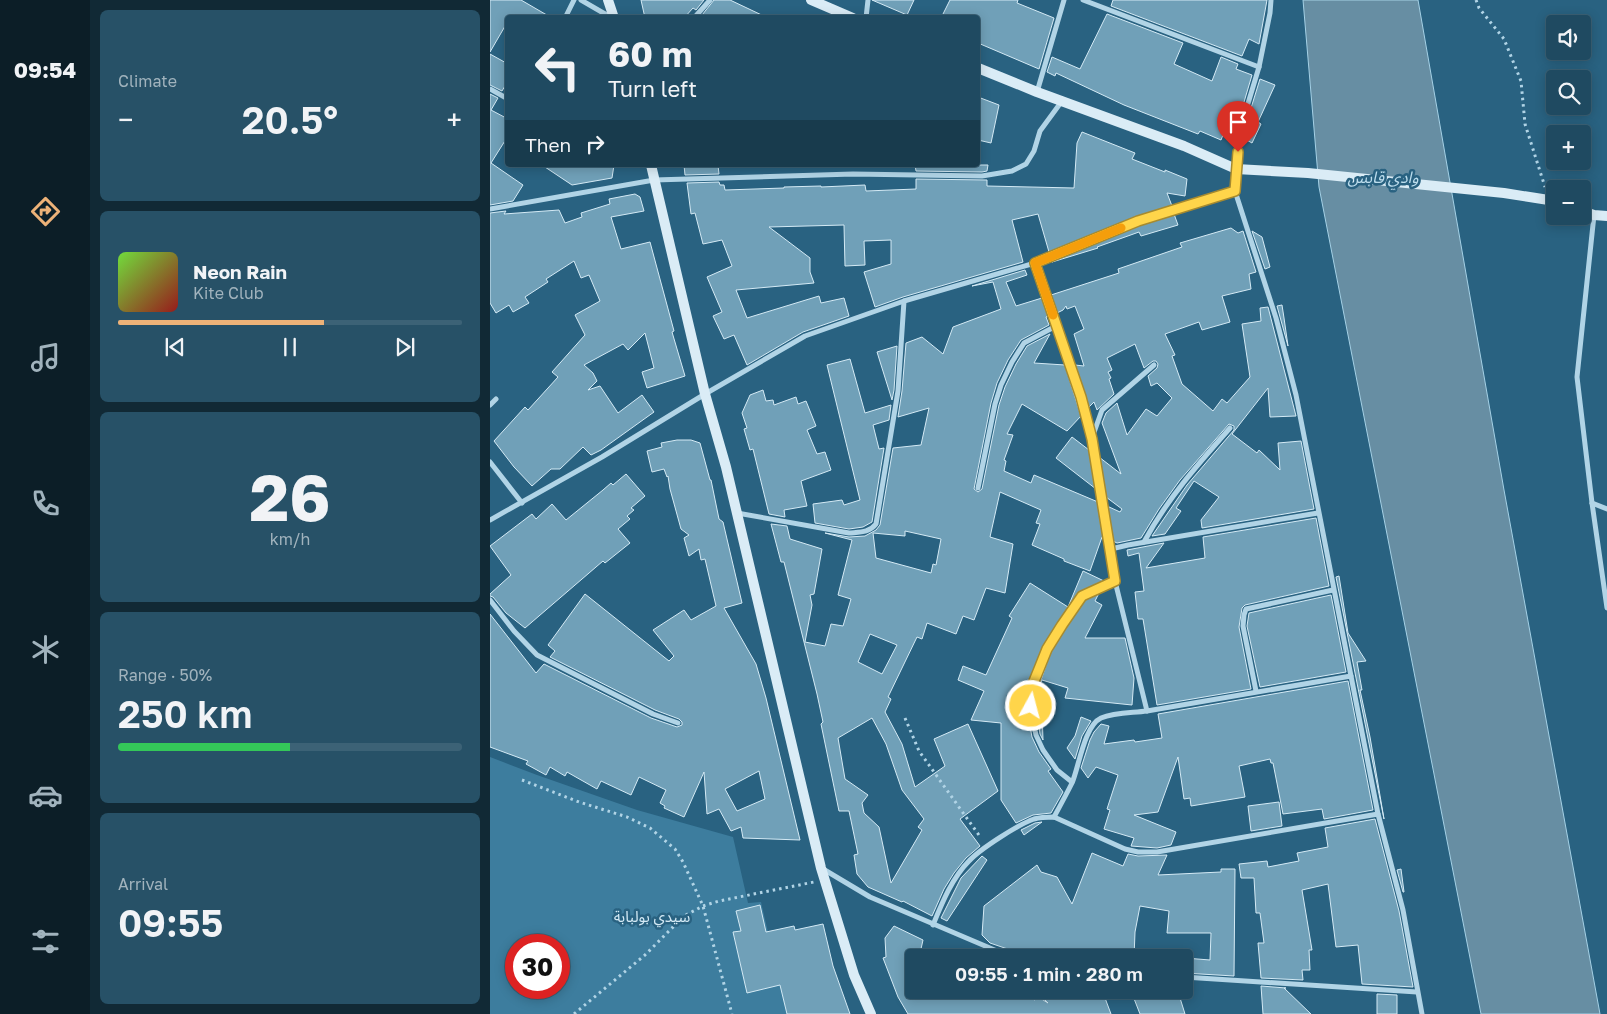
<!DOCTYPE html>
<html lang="en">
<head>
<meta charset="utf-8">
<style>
	body { margin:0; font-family:"Golos Text","Noto Sans Arabic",sans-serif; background:#275167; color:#f1f3f6; height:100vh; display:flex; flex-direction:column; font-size:19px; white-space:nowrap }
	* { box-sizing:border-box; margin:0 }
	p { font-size:16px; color:#a1b3bd }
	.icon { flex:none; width:28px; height:28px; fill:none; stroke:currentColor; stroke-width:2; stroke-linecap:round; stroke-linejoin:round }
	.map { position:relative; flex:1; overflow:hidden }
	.side { display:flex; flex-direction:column; gap:10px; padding:10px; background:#112935; width:400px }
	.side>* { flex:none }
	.top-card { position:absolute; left:15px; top:15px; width:475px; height:152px; border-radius:5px; box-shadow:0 2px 12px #0003,0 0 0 1px #3c6276; background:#1f4a61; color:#f1f3f6; overflow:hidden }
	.tools { position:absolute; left:1056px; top:15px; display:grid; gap:10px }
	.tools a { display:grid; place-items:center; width:45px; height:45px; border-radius:5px; background:#1f4a61; box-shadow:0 2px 12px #0003,0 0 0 1px #3c6276; font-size:25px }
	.speed { position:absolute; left:15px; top:934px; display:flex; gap:10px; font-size:25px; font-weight:700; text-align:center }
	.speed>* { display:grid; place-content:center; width:65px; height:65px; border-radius:50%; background:#1f4a61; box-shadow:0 2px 12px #0003,0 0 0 1px #3c6276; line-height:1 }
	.speed .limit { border:8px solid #d22; background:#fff; color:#111 }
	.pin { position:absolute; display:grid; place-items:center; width:42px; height:42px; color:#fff; margin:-51px -21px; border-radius:50% 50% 50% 0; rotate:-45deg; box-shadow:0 0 5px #0007 }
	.pin .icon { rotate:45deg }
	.me { position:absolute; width:55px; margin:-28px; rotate:7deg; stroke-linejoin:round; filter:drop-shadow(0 0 4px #0008) }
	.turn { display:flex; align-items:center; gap:18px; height:105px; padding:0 20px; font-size:22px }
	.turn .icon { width:65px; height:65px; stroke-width:2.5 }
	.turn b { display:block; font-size:35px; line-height:42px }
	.then { display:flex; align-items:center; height:48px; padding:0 20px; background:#0003; gap:10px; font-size:19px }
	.big { font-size:38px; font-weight:600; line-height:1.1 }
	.side .card { flex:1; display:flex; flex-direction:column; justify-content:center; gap:8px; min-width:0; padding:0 18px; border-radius:8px; background:#275167 }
	.side .dial { align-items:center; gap:0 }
	.dial b { font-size:65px; line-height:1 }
	.song { display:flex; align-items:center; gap:15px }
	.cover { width:60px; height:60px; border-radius:8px; background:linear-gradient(135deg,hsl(100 70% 55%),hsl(0 70% 35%)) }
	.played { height:5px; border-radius:2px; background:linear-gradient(90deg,#edb278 60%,#3c6276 60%) }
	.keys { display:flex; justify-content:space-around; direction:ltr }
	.heat { display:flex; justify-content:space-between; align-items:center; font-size:28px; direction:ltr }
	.charge { height:8px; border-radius:4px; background:linear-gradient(90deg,#34c759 50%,#3c6276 0) }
	.trip { position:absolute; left:415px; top:949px; width:288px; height:50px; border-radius:5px; background:#1f4a61; box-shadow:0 2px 12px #0003,0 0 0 1px #3c6276; font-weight:600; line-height:50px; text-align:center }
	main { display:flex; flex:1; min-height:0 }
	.dock { display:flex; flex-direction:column; width:90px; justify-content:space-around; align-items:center; background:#0c1e27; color:#a1b3bd }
	.dock .icon { width:35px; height:35px }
	.dock .current { color:#edb278 }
	.dock b { font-size:22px; color:#f1f3f6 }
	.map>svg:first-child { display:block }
	.green { fill:#3d7d9e; fill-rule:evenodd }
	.water { fill:#678ea3; stroke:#a5d1e6 }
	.building { fill:#70a0b8; stroke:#d4eaf5; fill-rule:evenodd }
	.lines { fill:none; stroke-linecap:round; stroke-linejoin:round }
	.path { stroke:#b1d4e6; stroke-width:3; stroke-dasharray:2.5 4; stroke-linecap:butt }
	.street { stroke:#b1d4e6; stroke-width:5 }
	.secondary { stroke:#daecf6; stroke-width:10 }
	.route-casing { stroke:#a68a30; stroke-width:12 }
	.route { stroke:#ffd54a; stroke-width:9 }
	.slow { stroke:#f59e0b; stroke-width:9 }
	.labels { text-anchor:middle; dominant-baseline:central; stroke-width:5; stroke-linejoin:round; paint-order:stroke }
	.park-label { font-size:15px; fill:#d4eaf5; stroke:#296281 }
	.water-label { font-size:16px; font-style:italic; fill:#bcdded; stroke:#296281 }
</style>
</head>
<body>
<main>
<nav class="dock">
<b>09:54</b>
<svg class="icon current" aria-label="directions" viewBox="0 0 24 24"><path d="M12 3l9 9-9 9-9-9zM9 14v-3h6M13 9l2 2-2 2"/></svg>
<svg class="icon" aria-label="music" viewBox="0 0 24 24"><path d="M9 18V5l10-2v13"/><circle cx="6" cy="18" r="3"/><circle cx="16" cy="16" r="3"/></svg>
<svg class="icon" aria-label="phone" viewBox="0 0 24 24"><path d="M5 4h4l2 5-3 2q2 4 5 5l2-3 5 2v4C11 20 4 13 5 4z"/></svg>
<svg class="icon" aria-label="climate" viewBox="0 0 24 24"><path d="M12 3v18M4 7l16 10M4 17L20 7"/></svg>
<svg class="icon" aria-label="car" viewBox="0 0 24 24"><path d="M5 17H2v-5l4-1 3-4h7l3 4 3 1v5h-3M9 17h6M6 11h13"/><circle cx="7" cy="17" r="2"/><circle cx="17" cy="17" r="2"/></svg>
<svg class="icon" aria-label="filters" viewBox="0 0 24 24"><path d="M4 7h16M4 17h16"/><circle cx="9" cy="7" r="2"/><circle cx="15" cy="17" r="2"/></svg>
</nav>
<section class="side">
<div class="card"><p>Climate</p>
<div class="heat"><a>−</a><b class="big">20.5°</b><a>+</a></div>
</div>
<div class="card">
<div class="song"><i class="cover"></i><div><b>Neon Rain</b><p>Kite Club</p></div></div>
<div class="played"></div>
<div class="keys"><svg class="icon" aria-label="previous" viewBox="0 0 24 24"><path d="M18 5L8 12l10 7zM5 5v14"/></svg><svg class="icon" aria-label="pause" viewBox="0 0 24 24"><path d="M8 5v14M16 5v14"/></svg><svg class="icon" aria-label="next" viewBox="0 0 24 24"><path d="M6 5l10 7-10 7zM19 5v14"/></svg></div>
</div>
<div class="card dial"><b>26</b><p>km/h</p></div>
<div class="card"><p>Range · 50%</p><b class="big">250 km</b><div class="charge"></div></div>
<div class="card"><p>Arrival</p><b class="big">09:55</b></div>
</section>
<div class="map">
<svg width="1117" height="1014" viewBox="0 0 1117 1014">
	<rect width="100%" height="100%" fill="#296281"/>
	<path class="green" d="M0,757L47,775L147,810L243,837L258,903L271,902L297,1014H0ZM26,945H69V988H26Z"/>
	<polygon class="water" points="813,0 928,0 1014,490 1110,1014 991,1014 829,187"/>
	<g class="building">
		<polygon points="0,0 31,0 62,18 23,18 20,16 18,18 18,21 0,52"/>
		<polygon points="151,0 214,0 206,10 203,8 194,18 155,18"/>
		<polygon points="224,0 240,0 278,18 215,18 212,15"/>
		<polygon points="382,0 424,0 417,15"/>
		<polygon points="460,0 528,0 527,3 564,18 549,69 488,43 488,18 451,18"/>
		<polygon points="623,0 777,0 769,44 759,39 752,56 621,6"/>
		<polygon points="617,14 693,43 684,64 722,81 731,57 748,64 746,69 762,75 749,119 746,135 735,130 731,140 710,131 708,134 634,105 566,73 565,76 557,72 562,57 590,69"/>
		<polygon points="0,54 18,64 18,81 12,91 0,85"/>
		<polygon points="770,79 785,85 768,122 771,124 762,143 755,139 757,121"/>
		<polygon points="0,94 8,98 1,110 18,119 18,136 1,163 33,185 23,201 0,205"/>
		<polygon points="488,97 509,105 501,143 488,140"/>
		<polygon points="592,132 645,153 642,159 675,172 675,170 697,179 695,196 677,193 682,206 645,217 559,252 548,214 522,220 533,262 413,297 385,307 374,272 401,264 401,240 374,241 375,265 355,266 354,225 279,227 320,258 320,272 324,283 246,290 257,318 329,296 331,303 354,298 359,316 313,332 257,365 244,335 234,339 223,316 232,312 217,277 242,266 232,240 213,244 205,213 201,214 197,183 229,182 230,185 234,185 235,190 294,188 294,187 331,186 331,187 375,185 376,191 426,189 426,179 497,180 497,186 584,188 587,143"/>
		<polygon points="52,165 124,165 122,178 82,185"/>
		<polygon points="194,165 228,165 229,174 195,175"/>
		<polygon points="425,165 498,165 497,171 492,172 426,171"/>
		<polygon points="145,194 150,197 154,211 121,217 131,249 160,242 184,331 182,332 195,376 157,388 152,372 164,368 155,333 138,350 133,344 94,365 103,373 107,381 98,390 110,386 128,413 152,395 164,412 111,450 101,455 93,447 70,469 61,469 42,486 24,467 4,441 35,407 38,410 68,377 62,372 95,335 85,315 110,301 99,275 91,278 84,261 56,279 58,282 35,297 39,303 23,312 19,305 6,313 0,303 0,213 16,211 14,214 69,210 75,223 92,217 91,213 120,204 119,199"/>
		<polygon points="684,214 688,225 651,236 649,232 607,247 608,248 562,262 648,225"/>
		<polygon points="741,228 748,233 753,231 766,272 759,274 761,289 732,296 740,322 712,330 709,322 675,334 685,355 682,356 692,384 723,411 732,399 737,403 760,377 752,324 771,321 770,308 778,307 806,416 780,417 778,388 742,434 767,453 769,450 790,470 788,443 811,441 824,509 712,528 711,520 729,497 704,481 686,508 691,511 675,534 662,536 697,485 744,430 744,426 739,424 690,480 669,509 651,538 627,543 623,541 617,506 630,512 632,509 616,497 609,457 631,474 612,423 616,413 627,403 637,435 656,409 667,416 682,398 667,383 661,386 658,376 667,368 668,364 666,361 663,361 654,368 645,344 617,358 622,370 618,372 621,378 619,379 624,394 607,410 604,402 598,408 585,365 594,366 584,334 594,329 585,306 577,309 576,306 573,310 567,313 561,295 629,273 628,269 692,247 690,243"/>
		<polygon points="762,231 772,237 780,267 775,269"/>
		<path d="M535,270L537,275L516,282L526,306L552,298L558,316L556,317L559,325L531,340L518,360L507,383L501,403L484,489L488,492L492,489L509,405L515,387L526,364L537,346L560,334L544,363L575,365L591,416L577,431L532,404L517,434L523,435L514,460L516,461L514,471L541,483L544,475L608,502L614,537H612L600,571L574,561V559L542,545L550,524L546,523L551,510L510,492L500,537L523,544L515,593L496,588L484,620L473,616L466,634L437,623L432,639L427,637L398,697L401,699L395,712L412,744L425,787L455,766L444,739L478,724L508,791L470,819L490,846L476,858L464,873L454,889L442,916L413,901L412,902L378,887L367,874L364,855L368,854L359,811H349L331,724L333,722L327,694L294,562H291L281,524L297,526L300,539L332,549L324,594L320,595L322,605L315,642L335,646L341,624L353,626L361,599L348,595L362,540L335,533L359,537L375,536L386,530L390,525L403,448L431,445L439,408L408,417L412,391L416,343L432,337L453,354L463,327L511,309L503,282L482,286ZM415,531L451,539L446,565L443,564L441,573L386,558L383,533L415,536ZM380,634L407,645L392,674L368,662ZM382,718L396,744L412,790L434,819L428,827L432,830L401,883L389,827L374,813L372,803L378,795L355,779L348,738Z"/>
		<polygon points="792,305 794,318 798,346 787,306"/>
		<polygon points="407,346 404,390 402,400 387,352"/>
		<polygon points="360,359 375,413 401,405 399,420 383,425 389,449 394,448 382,522 373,527 359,529 325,523 323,504 352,500 354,505 370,500 337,365"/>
		<polygon points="273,390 276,401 283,400 284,405 306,397 308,404 316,401 326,426 317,430 327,454 335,452 341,470 311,481 317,506 294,510 295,517 279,514 263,449 260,450 254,429 257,428 252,413 260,395"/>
		<polygon points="582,437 599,450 606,489 566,458"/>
		<path d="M187,440H201L210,443L220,480H221L229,519L233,522L252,603L234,608L266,664L276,698L310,840L253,838L251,827L241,831L229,809L217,814L214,772L194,817L174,808L175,806L170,803L176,790L149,777L141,795L111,781L107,789L77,772L75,776L60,767L56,775L36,764L38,761L0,747V614L46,673L54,664L161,718L187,727L192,725V722L189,719L165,710L60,657L65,651L58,645L95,594L179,661L184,656L163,630L194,610L201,620L226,606L215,559L211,560L209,549L199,556L194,538L199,535L191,529L180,489L178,476L177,477L174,469L162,472L157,451L172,447L171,443ZM269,771L275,799L247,811L235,789Z"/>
		<polygon points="136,474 155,496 141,508 144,510 137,516 140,519 128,529 140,543 115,563 113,561 35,628 16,613 3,597 0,596 0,594 21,575 0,546 42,514 46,519 62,504 76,520 113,490 121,483 123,485"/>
		<polygon points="826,518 839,586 755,605 752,608 749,627 761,689 667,705 653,619 648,619 645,592 654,591 649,553 638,556 637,550 674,543 656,568 715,558 713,537"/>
		<polygon points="593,571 614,581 588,594 553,647 537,691 539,721 542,737 549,752 561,769 558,771 573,792 561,813 543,815 526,823 511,800 511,723 481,720 494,691 468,680 473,666 496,675 522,618 519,616 540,583 578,607"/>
		<polygon points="849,576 858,633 876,661 867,662 872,690 870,690 880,737 894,819 846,577"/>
		<polygon points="609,593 605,601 612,605 595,638 635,638 644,678 642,705 575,698 578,688 552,680 546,694 561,651 595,599"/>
		<polygon points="841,595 856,672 770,687 757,626 759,613"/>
		<polygon points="858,681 883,810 834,819 832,809 793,814 783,763 781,763 780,759 749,766 755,797 701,806 700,798 694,799 688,757 668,812 644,815 686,832 681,845 667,848 641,846 644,838 614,829 620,810 617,809 628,775 606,767 598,778 591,768 600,740 604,732 611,724 619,726 614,744 644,740 645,742 672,738 668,714"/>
		<polygon points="547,711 552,711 553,740 550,734"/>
		<polygon points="591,717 601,721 592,736 585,759 577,748 585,736"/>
		<polygon points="789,802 792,826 761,831 758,806"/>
		<polygon points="885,819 909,911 923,987 872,984 868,945 846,947 838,884 812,890 822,950 819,950 820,970 812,970 813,980 771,978 768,943 774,943 770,913 766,913 764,878 751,878 749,864 777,861 778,867 809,861 807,853 838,847 835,828"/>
		<polygon points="552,822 534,835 531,830 545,823"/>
		<polygon points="602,853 633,866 638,854 648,856 677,855 668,875 731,872 731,869 745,869 744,976 694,973 695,958 720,960 721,933 677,933 679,911 650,906 645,932 644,958 544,958 500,943 492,935 494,906 547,865 551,872 567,877 582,904"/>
		<polygon points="492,856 497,860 457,921 451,918 471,878"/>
		<polygon points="911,869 914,892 913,892 907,870"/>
		<polygon points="270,905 276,932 304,926 305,930 333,924 343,966 360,1014 297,1014 290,985 257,993 243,932 251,931 246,911"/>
		<polygon points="404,926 433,940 429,958 424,958 424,990 535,990 542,994 544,1000 550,998 558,1003 552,997 572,990 612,990 621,1014 418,1014 408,997 393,958 396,957 395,938"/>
		<polygon points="771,986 796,988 794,988 821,1014 773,1014"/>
		<polygon points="887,994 907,995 907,1014 887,1014"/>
		<polygon points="643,996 657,998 684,997 690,998 695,1014 650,1014"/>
	</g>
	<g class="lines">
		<g class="path">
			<polyline points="986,0 989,8 1014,39 1031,81 1035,124 1055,187"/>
			<polyline points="415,718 429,751 491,838"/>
			<polyline points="32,780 89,802 137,817 160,828 185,849 193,862 213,906 242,1014"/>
			<polyline points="84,1014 155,955 194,916 213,906 229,901 324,882"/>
		</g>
		<g class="street">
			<polyline points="91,0 122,18"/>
			<polyline points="593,0 769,67"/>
			<polyline points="75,18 84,0"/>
			<polyline points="204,18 220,0"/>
			<polyline points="376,18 378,0"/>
			<polyline points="0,89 18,99"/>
			<polyline points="547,92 574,0"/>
			<polyline points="745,191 786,318 806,395 888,814 913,910 932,1014"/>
			<polyline points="0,209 164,180 363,174 492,176 522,171 536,164 544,151 550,131 572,101"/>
			<polyline points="1104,215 1087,377 1102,503 1117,608"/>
			<polyline points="545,263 591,397 602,439 625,581 657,711"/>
			<polyline points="0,405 6,399"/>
			<polyline points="602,438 612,410 664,365"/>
			<polyline points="0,462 32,503"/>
			<polyline points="488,488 505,404 511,385 522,362 534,343 566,326"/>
			<polyline points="1102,503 1117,509"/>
			<path d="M247,513L359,533C370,532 379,533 386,524L408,391L414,301"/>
			<polyline points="0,520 112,457 215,394 315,336 414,301 545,263 647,221 745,191 746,169 753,120 769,67 780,13 781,0"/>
			<path d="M654,542C677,499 708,464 740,428"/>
			<polyline points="621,549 638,545 828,513"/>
			<polyline points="0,600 24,631 47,655 163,714 188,723"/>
			<polyline points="766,691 753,626 754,615 756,609 843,590"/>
			<polyline points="582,782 567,770 553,750 546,735 543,721 541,691 557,649 592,596 625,581"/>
			<path d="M564,817C570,806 576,795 582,783C589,767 594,726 611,718C625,712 642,713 657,711L861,676"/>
			<polyline points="333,869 380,897 514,954 530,958"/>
			<path d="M443,925C452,903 462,878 479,861C490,849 529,824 544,819C551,817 557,817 564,817L635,849L648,852H667L888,814"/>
			<polyline points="694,977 927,992"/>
		</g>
		<g class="secondary">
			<polyline points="118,0 124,18"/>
			<polyline points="321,0 363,18"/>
			<polyline points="488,68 547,92 694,146 746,169 818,173 1014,193 1065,201"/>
			<polyline points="161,165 215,394 236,467 331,868 364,975 381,1014"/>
			<polyline points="1092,211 1104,215 1117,216"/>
		</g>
	</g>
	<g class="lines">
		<defs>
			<polyline id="route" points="541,706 540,691 549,669 557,649 572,625 592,596 625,581 602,439 591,397 545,263 648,221 745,191 748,152"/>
		</defs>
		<use href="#route" class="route-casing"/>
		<use href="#route" class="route"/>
		<polyline class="slow" points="563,315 545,263 631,228"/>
	</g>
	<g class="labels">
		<g class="park-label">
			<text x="162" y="916">سيدي بولبابة</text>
		</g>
		<g class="water-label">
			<text x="893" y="177">وادي قابس</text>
		</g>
	</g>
</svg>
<div class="tools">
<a><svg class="icon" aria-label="sound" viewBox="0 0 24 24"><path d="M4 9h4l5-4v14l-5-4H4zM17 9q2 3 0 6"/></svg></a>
<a><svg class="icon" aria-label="search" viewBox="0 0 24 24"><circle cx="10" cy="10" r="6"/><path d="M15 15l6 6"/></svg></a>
<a>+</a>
<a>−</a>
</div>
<div class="speed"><div class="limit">30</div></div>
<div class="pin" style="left:748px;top:152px;background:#d93025"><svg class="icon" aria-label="arrive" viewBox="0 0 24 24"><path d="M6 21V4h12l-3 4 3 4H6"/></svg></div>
<svg class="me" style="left:541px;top:706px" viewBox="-20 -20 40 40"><circle r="17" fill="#ffd54a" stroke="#fff" stroke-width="3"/><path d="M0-11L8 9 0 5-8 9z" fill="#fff"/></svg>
<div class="trip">09:55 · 1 min · 280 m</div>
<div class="top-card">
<div class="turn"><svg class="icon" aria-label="left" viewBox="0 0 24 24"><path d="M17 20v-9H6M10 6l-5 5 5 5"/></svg><div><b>60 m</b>Turn left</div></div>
<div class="then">Then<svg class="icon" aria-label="right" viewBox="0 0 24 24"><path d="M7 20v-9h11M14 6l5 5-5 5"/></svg></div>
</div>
</div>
</main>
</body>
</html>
